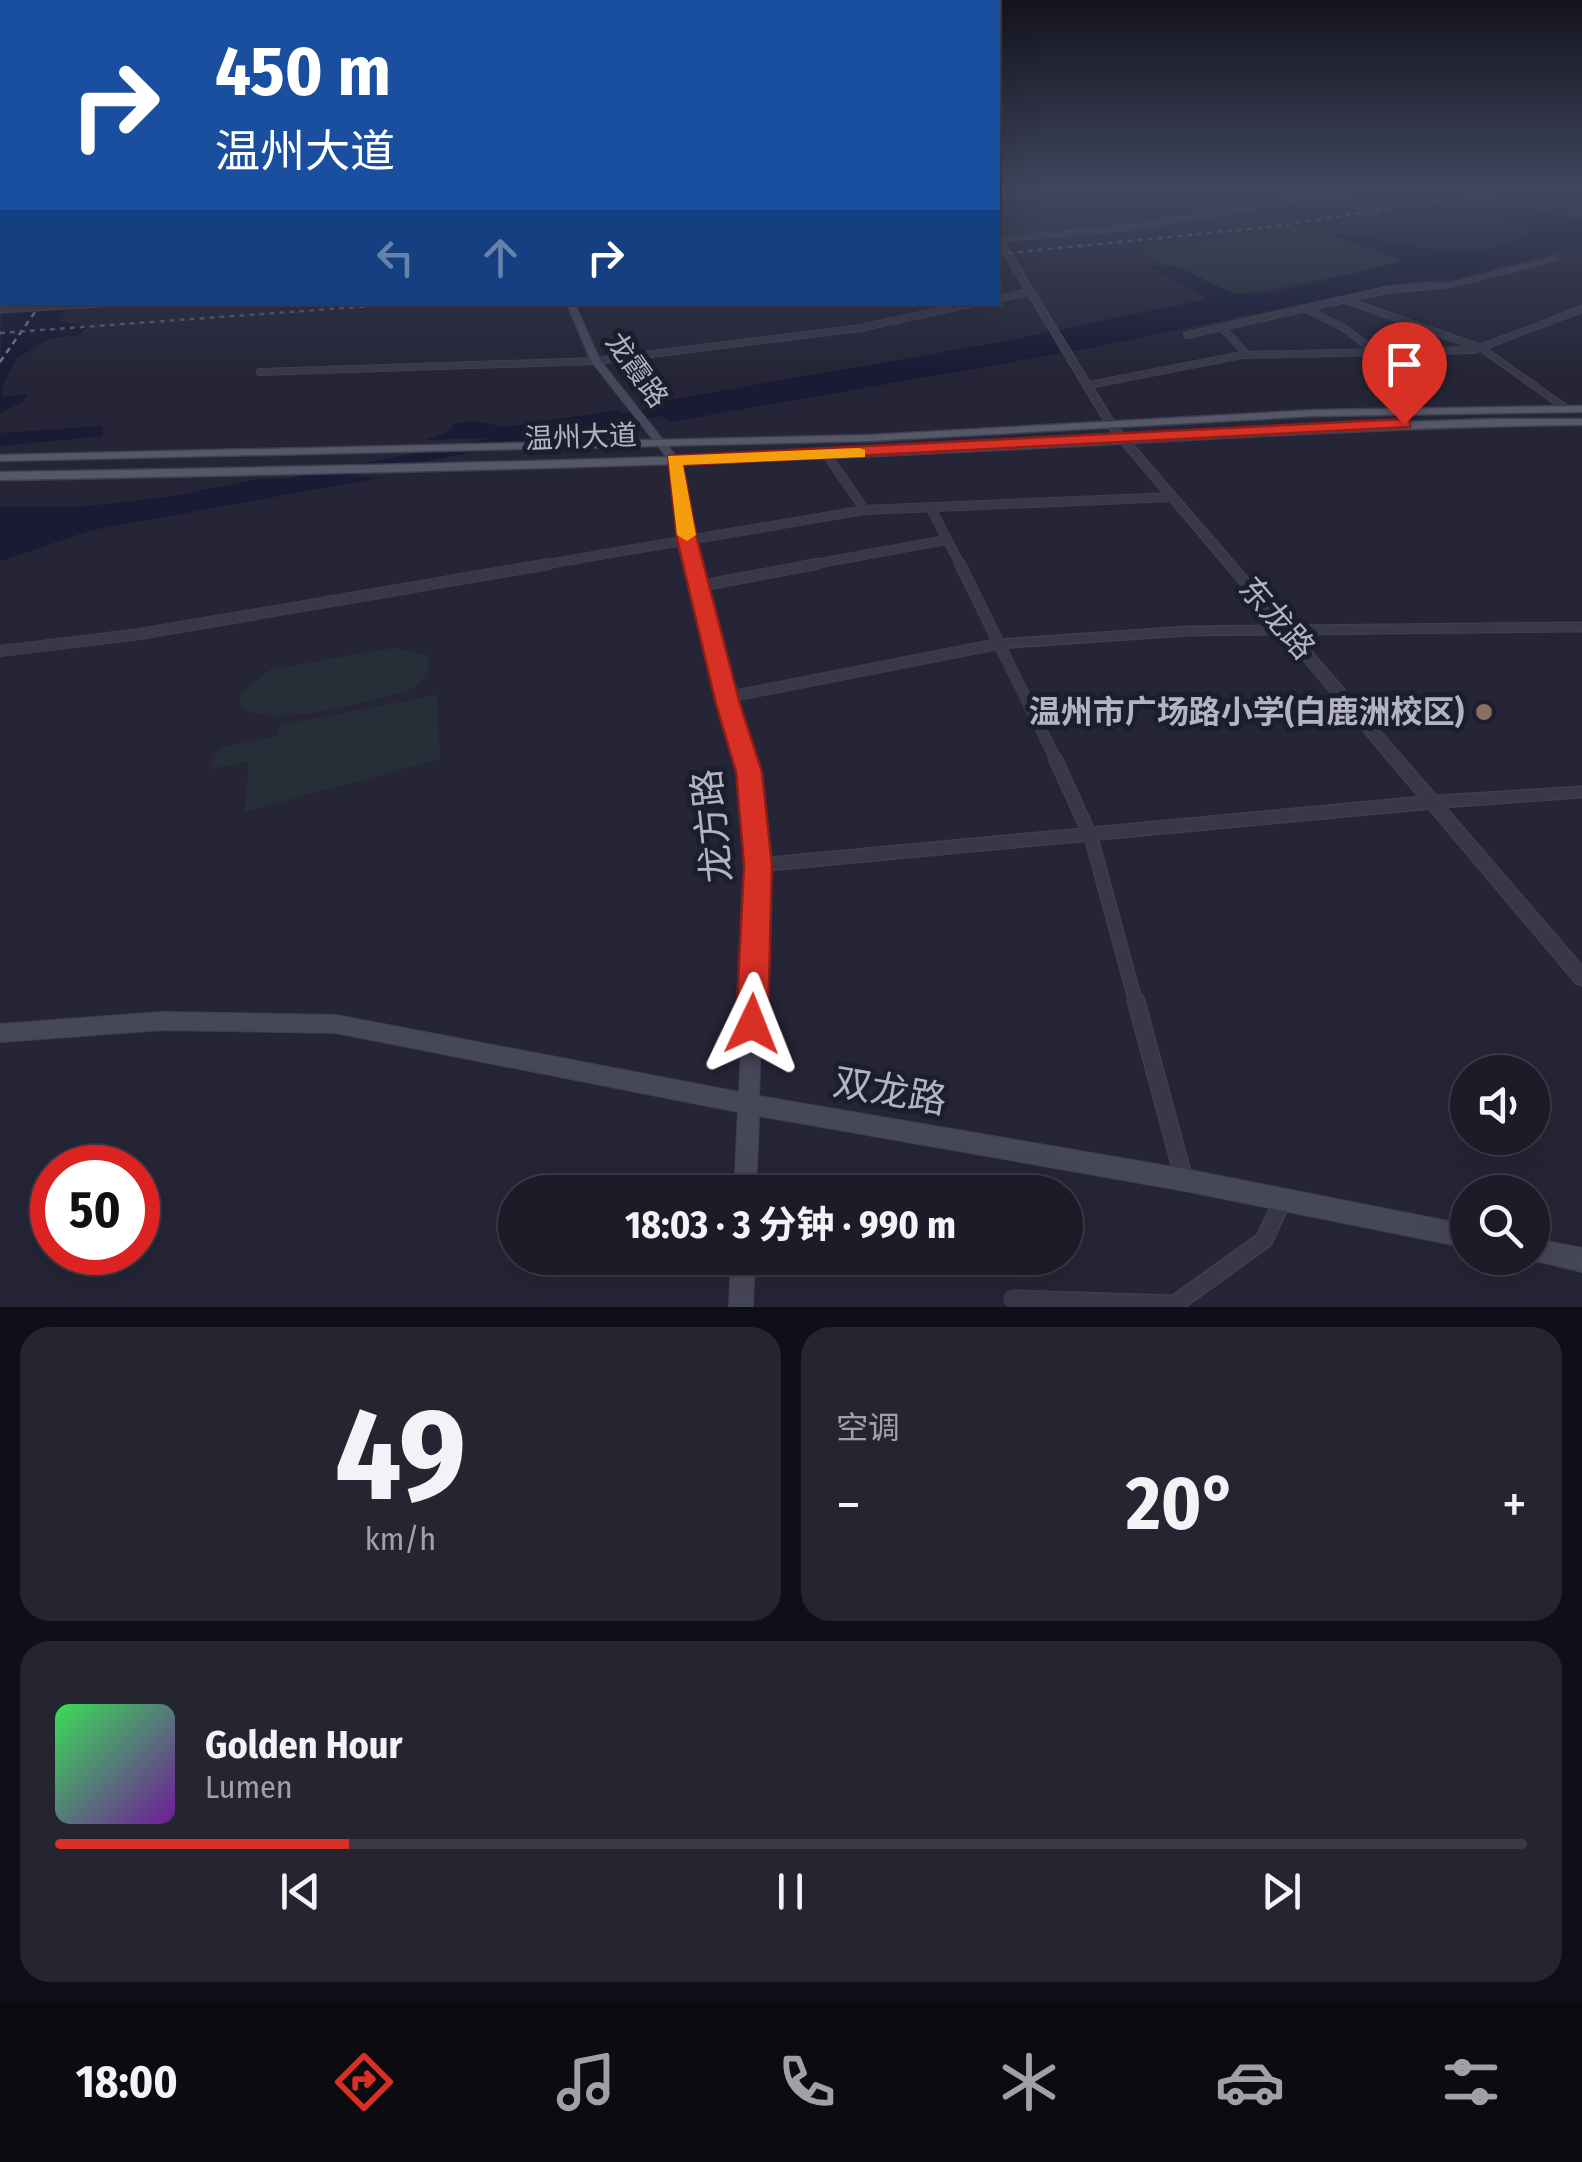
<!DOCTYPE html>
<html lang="zh">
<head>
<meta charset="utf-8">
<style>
	body { margin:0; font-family:"Fira Sans Condensed","Noto Sans SC",sans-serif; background:#252531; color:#f1f3f6; height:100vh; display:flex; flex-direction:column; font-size:38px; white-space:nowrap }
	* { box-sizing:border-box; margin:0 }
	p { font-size:32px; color:#a0a1a8 }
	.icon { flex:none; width:55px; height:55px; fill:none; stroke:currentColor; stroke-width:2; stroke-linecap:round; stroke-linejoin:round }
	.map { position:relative; height:1307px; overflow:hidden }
	.sheet { display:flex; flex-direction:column; gap:20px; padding:20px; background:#0f0f17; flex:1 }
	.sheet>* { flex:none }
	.top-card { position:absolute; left:0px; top:0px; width:1000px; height:305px; box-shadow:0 10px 40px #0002,0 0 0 2px #3a3a46; background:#1a4fa0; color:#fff; overflow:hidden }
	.buttons { position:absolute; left:1450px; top:1055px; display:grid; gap:20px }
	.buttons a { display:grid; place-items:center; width:100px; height:100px; border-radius:50%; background:#1c1c29; box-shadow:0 10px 40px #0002,0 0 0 2px #3a3a46; font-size:50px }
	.speed { position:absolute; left:30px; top:1145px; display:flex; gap:20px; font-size:50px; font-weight:700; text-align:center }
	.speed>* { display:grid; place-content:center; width:130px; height:130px; border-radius:50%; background:#1c1c29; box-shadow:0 10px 40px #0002,0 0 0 2px #3a3a46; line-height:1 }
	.speed .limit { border:15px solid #d22; background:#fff; color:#111 }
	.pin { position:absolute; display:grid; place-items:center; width:85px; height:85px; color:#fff; margin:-102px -42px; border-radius:50% 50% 50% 0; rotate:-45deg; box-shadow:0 0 10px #0007 }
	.pin .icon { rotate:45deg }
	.me { position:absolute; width:110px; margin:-55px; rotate:2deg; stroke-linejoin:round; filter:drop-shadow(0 0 8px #0008) }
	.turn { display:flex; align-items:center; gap:35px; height:210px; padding:0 50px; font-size:45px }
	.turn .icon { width:130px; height:130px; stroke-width:2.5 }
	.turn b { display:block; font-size:70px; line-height:85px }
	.lanes { display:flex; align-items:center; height:95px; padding:0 50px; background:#0003; justify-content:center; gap:50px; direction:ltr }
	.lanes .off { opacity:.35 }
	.big { font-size:75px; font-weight:700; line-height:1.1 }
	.sheet .card { flex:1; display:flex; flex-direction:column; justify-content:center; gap:15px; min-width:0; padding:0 35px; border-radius:30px; background:#252531 }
	.sheet .dial { align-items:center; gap:0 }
	.dial b { font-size:130px; line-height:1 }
	.song { display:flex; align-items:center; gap:30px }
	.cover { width:120px; height:120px; border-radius:15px; background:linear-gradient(135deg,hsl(130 70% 55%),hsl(280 70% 35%)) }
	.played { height:10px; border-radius:5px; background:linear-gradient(90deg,#d93025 20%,#3a3a46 20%) }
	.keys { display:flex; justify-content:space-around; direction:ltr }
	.heat { display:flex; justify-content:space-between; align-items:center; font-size:55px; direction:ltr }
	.sheet .tiles { flex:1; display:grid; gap:20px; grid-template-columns:1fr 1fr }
	.card:last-child { grid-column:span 2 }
	.trip { position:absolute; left:498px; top:1175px; width:585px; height:100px; border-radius:50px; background:#1c1c29; box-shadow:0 10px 40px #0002,0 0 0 2px #3a3a46; font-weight:700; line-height:100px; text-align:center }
	.tabs { display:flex; height:160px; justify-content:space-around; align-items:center; background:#0b0b10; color:#a0a1a8 }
	.tabs .icon { width:70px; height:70px }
	.tabs .selected { color:#d93025 }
	.tabs b { font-size:45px; color:#f1f3f6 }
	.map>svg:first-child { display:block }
	.green { fill:#262f38 }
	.water { fill:#191a34 }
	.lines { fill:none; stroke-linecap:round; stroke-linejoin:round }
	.river { fill:#191a34; fill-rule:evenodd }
	.ferry { stroke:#70729f; stroke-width:2.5; stroke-dasharray:6 5; stroke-linecap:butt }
	.minor-far5-casing { stroke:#3e3f4e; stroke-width:6 }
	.minor-far4-casing { stroke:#3e3f4e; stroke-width:8 }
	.minor-far3-casing { stroke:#3e3f4e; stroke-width:10 }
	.minor-far2-casing { stroke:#3e3f4e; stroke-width:12 }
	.minor-far1-casing { stroke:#3e3f4e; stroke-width:15 }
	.minor-casing { stroke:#3e3f4e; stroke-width:19 }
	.tertiary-casing { stroke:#3e3f4e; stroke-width:3 }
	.secondary-casing { stroke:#3e3f4e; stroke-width:2 }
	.primary-casing { stroke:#3e3f4e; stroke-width:3 }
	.minor-far5 { stroke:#383848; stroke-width:5 }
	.minor-far4 { stroke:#383848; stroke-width:6 }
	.minor-far3 { stroke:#383848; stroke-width:8 }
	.minor-far2 { stroke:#383848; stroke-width:10 }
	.minor-far1 { stroke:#383848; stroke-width:12 }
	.minor { stroke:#383848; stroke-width:16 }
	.tertiary { fill:#383848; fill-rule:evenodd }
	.secondary { fill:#47475a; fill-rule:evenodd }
	.primary { fill:#565768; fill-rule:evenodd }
	.rail { stroke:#5a5b6e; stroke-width:2.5; stroke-dasharray:5 5; stroke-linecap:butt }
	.tertiary-bridge-casing { stroke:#3e3f4e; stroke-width:8; stroke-linecap:butt }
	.tertiary-bridge { stroke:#383848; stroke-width:6 }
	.route { fill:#d93025; stroke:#8d1f18; stroke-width:2.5 }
	.slow { fill:#f59e0b }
	.education-dot { fill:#8d6e63; stroke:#1d1e2d; stroke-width:4 }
	.labels { text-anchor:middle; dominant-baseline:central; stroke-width:10; stroke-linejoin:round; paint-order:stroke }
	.far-street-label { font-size:28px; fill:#b3b3c4; stroke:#1d1e2d }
	.street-label { font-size:32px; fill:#b3b3c4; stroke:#1d1e2d }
	.poi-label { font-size:32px; font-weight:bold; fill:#b3b3c4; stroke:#1d1e2d; text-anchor:end }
	.near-street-label { font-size:38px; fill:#b3b3c4; stroke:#1d1e2d }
</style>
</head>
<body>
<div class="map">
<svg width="1582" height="1307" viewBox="0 0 1582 1307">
	<rect width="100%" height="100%" fill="#252537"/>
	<g class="green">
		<polygon points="1303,226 1405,260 1362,272 1238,294 1137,252"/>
		<path d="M394,648L428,655C430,675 423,682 406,692C368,700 270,731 241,706L240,694L271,669Z"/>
		<polygon points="437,695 440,759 244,812 249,762 209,769 219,748 276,736 280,725"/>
	</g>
	<g class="water">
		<polygon points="1051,190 1133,190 1081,200 998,206 998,201 1028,197"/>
		<path d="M1397,190H1438L1582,220V245L1455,279L1405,282L1086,349L670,422L651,403L1001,342L1207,299L1149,266C1183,259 1204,286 1236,293C1262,299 1372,269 1403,260L1330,234C1403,235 1461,274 1533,231L1520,222Z"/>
		<polygon points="2,245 2,302 70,303 61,321 88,327 79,335 49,339 17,358 3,384 1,397 28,394 23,402 0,413"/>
		<polygon points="618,410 633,426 576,435 426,440 447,433 455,423 475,421 503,427"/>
		<polygon points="102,426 103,436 0,446 0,433"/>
		<polygon points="384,477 92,530 0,561 0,507 79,507 168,497 258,479"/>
	</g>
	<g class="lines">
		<g class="river">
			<polygon points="691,402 697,404 697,410 594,428 586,423 594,418"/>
			<polygon points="548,427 554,428 554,436 285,489 276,484 285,479"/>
		</g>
		<polyline class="ferry" points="0,362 42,302"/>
		<defs>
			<g id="minor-far5">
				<polyline points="998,198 1039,190"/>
				<polyline points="1574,215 1582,214"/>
				<polyline points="1400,289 1451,285 1554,259"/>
			</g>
			<g id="minor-far4">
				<polyline points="998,299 1028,292"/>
				<polyline points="1345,300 1481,348 1567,409"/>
				<polyline points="1306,309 1344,328 1375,352"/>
				<polyline points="1221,327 1247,354"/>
				<polyline points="1187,335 1386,290 1433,286"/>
				<polyline points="260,372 596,361 861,328 979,302"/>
				<polyline points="1089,385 1242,355 1474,350 1582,309"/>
			</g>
			<g id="minor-far3">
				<polyline points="827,455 865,510"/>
				<polyline points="930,507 961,566"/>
				<polyline points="535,566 865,510 1173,497"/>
				<polyline points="804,566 946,540"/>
			</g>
			<g id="minor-far2">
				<polyline points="960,564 1056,760"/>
				<polyline points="699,586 817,564"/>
				<polyline points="0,651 140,634 549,564"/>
				<polyline points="728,697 998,644"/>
			</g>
			<g id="minor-far1">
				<polyline points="1055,758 1091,837 1136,1003"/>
				<polyline points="758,865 1433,802"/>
			</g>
			<g id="minor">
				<polyline points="1136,1001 1184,1179"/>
				<polyline points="1013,1299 1175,1304 1264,1240 1283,1200"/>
			</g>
			<g id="tertiary">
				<polygon points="1352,190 1362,190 1133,229 1003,241 1115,424 1289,626 1582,623 1582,631 1296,634 1436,796 1582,787 1582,797 1445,807 1582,966 1582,985 1576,983 1282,634 1187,635 998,648 992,644 998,640 1187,627 1276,626 1108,427 998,243 998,236 1001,238 1133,225"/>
				<polygon points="110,302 170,302 0,312 0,308"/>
			</g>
			<g id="secondary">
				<polygon points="566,302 574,302 600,360 679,460 693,539 735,704 757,772 767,865 759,1096 1185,1169 1468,1225 1468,1248 1185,1191 759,1116 756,1192 734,1192 738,1112 336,1033 163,1030 0,1042 0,1024 163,1012 336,1015 739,1092 749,865 741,772 721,704 681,539 669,460 591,361"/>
				<polygon points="1532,1238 1582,1248 1582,1272 1524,1258 1532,1258"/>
				<polygon points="731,1258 755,1258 753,1307 729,1307"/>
			</g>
			<g id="primary">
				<polygon points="1582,406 1582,412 1315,416 870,441 0,461 0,455 870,435 1315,410"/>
				<path d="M1498,419H1582V425C1359,427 1137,444 914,454C610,469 305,474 0,480V472C303,467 606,461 908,448C1105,439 1301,424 1498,419Z"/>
			</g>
		</defs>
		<use href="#minor-far5" class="minor-far5-casing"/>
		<use href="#minor-far4" class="minor-far4-casing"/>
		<use href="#minor-far3" class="minor-far3-casing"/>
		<use href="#minor-far2" class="minor-far2-casing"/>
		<use href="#minor-far1" class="minor-far1-casing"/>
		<use href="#minor" class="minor-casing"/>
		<use href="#tertiary" class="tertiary-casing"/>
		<use href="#secondary" class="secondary-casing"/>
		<use href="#primary" class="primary-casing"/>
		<use href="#minor-far5" class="minor-far5"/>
		<use href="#minor-far4" class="minor-far4"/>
		<use href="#minor-far3" class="minor-far3"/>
		<use href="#minor-far2" class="minor-far2"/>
		<use href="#minor-far1" class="minor-far1"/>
		<use href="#minor" class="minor"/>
		<use href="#tertiary" class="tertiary"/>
		<use href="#secondary" class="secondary"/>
		<use href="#primary" class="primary"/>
		<g class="rail">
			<polyline points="998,254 1270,227 1508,190"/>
			<polyline points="0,333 427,302"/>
		</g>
		<defs>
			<polyline id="tertiary-bridge" points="998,239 1003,239"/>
		</defs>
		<use href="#tertiary-bridge" class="tertiary-bridge-casing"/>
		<use href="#tertiary-bridge" class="tertiary-bridge"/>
	</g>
	<linearGradient id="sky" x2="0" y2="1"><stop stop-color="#14141e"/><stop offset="0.51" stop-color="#40465e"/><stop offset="1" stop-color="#40465e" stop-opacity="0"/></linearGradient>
	<rect width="1582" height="372" fill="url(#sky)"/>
	<polygon class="route" points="1404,419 1410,420 1410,427 683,465 697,539 740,704 762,772 772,865 768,1024 764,1035 752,1039 740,1035 736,1024 744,865 736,772 716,704 677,539 668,456"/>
	<polygon class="slow" points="859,448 865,450 865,457 683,465 696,535 687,541 677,535 668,456"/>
	<circle class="education-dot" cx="1484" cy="712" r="10"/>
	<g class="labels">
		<g class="far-street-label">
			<text transform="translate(637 370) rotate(54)">龙霞路</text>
			<text transform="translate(581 437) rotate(-2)">温州大道</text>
		</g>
		<g class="street-label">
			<text transform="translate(1277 618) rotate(49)">东龙路</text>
		</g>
		<g class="poi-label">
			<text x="1464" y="712">温州市广场路小学(白鹿洲校区)</text>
		</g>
		<g class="near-street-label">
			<text transform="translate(712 826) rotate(-96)">龙方路</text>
			<text transform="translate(890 1091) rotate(10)">双龙路</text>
		</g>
	</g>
</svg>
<div class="buttons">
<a><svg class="icon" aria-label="sound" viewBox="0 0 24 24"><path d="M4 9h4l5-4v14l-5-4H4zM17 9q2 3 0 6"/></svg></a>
<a><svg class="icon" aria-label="search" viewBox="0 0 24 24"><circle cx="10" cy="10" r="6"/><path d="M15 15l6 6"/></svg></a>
</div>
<div class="speed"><div class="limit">50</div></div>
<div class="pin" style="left:1404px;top:424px;background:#d93025"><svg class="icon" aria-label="arrive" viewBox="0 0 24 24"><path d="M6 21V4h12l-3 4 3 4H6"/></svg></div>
<svg class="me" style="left:752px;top:1024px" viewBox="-20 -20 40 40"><path d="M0-17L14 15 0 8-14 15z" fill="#d93025" stroke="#fff" stroke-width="4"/></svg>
<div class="trip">18:03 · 3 分钟 · 990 m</div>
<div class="top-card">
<div class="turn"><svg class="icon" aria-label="right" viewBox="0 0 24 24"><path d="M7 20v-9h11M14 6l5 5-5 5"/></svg><div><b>450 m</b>温州大道</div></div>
<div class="lanes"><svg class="icon off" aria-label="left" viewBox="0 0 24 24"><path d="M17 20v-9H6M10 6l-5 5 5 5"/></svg><svg class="icon off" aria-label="ahead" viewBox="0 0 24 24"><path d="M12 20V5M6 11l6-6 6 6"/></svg><svg class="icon" aria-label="right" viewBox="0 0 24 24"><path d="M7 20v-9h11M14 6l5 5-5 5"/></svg></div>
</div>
</div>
<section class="sheet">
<div class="tiles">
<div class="card dial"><b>49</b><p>km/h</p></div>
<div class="card"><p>空调</p>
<div class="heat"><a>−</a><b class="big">20°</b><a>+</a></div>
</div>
<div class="card">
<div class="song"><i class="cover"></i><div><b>Golden Hour</b><p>Lumen</p></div></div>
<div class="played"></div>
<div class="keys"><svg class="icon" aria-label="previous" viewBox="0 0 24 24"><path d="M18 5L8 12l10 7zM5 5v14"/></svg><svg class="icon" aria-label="pause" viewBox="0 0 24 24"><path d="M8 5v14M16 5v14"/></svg><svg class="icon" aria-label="next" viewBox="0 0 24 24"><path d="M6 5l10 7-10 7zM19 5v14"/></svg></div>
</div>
</div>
</section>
<nav class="tabs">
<b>18:00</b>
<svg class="icon selected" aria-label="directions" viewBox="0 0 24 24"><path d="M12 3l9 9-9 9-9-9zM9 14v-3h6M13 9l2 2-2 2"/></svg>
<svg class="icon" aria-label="music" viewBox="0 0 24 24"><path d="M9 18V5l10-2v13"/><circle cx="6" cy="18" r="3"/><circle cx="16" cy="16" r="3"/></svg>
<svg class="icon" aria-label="phone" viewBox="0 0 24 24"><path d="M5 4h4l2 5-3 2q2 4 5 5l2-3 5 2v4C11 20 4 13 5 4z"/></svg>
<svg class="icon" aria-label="climate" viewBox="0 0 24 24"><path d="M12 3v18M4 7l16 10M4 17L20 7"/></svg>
<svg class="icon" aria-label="car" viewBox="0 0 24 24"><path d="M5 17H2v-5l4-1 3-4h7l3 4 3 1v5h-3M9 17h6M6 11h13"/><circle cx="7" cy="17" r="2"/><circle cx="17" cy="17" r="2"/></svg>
<svg class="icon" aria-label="filters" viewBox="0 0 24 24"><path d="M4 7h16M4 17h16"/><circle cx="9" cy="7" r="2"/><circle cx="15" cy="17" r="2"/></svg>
</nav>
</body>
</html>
